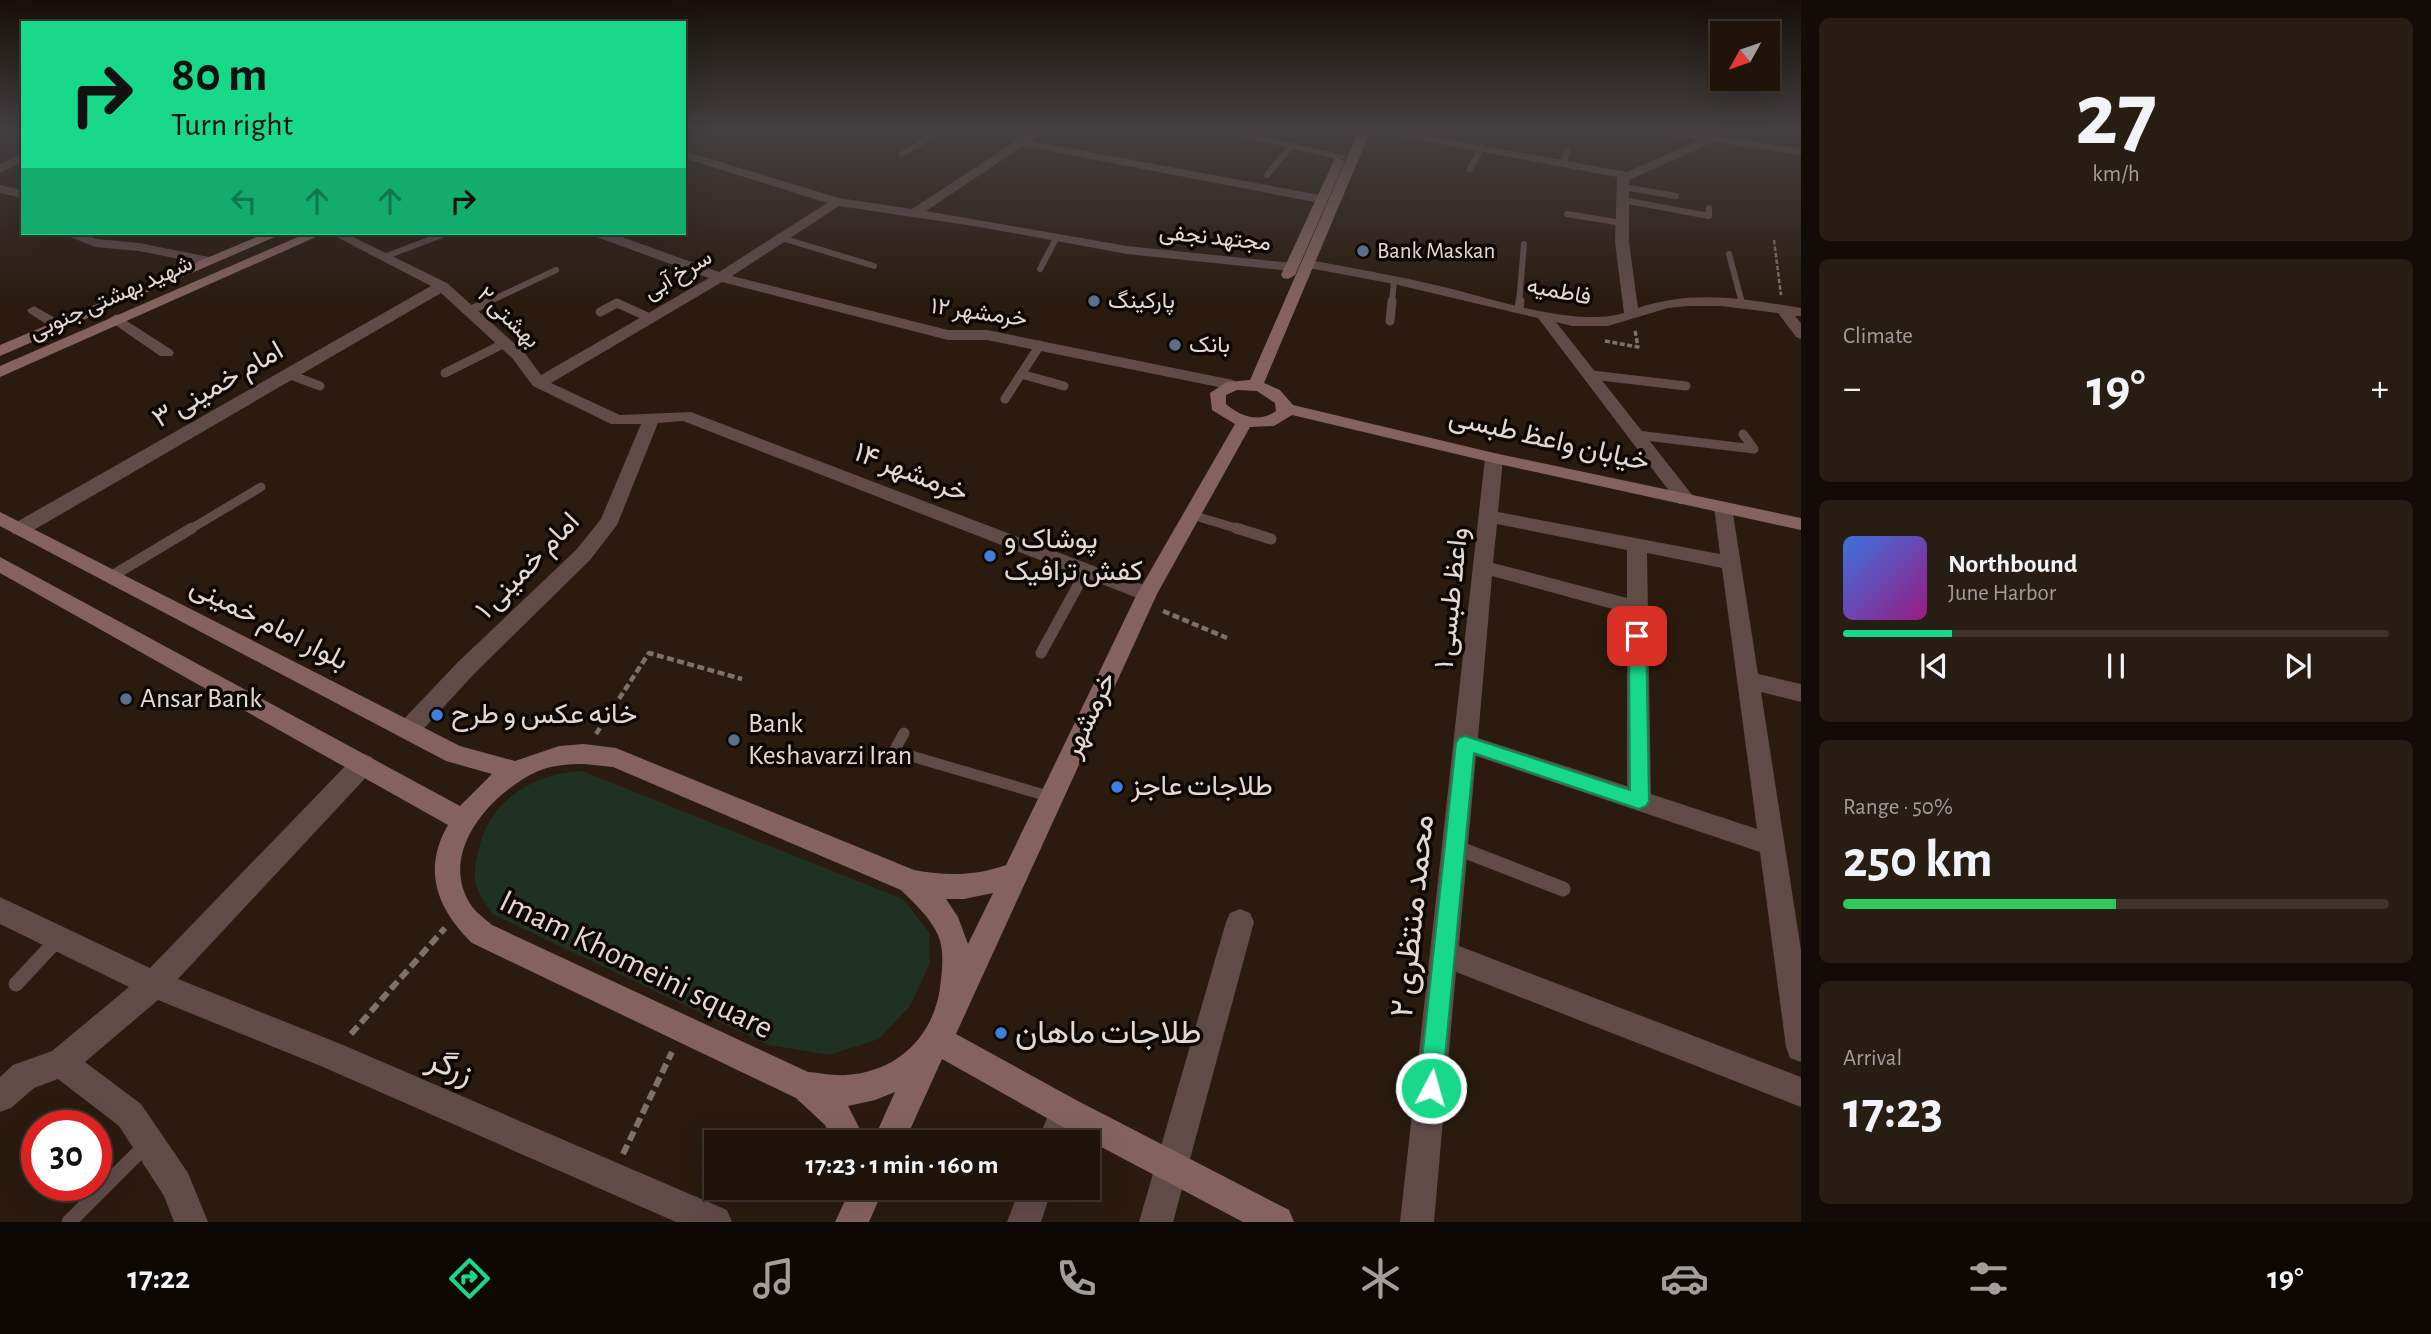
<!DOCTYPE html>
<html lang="en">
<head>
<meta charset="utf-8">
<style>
	body { margin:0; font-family:"Alegreya Sans",Vazirmatn,sans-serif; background:#281d13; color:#f1f3f6; height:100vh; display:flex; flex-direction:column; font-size:26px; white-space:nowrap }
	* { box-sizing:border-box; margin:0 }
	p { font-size:23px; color:#a29e9c }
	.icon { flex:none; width:38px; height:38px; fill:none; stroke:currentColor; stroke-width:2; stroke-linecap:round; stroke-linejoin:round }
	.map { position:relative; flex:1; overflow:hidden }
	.sheet { display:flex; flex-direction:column; gap:18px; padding:18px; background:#120b06; width:630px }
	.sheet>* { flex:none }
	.banner { position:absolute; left:21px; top:21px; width:665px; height:214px; border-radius:0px; box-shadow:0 7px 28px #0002,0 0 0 2px #3d332b; background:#17d989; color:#111; overflow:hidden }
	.needle { width:46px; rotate:230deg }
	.buttons { position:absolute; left:1710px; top:21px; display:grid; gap:14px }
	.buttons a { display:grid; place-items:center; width:70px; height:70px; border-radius:0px; background:#20140a; box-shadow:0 7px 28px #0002,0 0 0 2px #3d332b; font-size:35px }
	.speed { position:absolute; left:21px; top:1110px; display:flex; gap:14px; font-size:35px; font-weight:700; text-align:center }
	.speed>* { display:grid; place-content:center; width:91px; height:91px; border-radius:50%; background:#20140a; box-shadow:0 7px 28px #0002,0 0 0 2px #3d332b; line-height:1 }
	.speed .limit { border:10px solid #d22; background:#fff; color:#111 }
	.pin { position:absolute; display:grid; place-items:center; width:60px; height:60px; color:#fff; margin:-30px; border-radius:14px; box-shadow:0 4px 10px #0006 }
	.me { position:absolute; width:77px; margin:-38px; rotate:6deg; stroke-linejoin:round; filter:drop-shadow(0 0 5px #0008) }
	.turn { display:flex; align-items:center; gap:24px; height:147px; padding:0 35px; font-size:32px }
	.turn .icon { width:91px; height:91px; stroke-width:2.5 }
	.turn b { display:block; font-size:49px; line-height:60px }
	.lanes { display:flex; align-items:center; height:66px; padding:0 35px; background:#0003; justify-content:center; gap:35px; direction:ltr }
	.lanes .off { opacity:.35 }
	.big { font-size:52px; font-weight:700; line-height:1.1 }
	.sheet .widget { flex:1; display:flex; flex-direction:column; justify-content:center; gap:10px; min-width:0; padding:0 24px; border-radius:10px; background:#281d13 }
	.sheet .dial { align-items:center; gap:0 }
	.dial b { font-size:91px; line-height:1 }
	.song { display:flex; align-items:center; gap:21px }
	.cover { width:84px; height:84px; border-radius:10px; background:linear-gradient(135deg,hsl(220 70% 55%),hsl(310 70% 35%)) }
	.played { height:7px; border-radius:4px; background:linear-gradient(90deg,#17d989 20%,#3d332b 20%) }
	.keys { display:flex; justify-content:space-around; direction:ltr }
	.heat { display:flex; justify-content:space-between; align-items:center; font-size:38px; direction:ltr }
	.charge { height:10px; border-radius:5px; background:linear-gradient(90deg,#34c759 50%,#3d332b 0) }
	.trip { position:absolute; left:704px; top:1130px; width:396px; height:70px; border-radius:0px; background:#20140a; box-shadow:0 7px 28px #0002,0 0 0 2px #3d332b; font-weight:700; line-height:70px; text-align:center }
	.menu { display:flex; height:112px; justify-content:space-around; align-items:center; background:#0d0804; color:#a29e9c }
	.menu .icon { width:49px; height:49px }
	.menu .on { color:#17d989 }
	.menu b { font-size:32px; color:#f1f3f6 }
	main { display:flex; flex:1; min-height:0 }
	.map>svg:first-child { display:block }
	.green { fill:#1f3120 }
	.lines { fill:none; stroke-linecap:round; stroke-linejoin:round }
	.path-far3 { stroke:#7f7167; stroke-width:2.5; stroke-dasharray:4.5 2; stroke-linecap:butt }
	.path-far2 { stroke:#7f7167; stroke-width:3.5; stroke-dasharray:5 2.5; stroke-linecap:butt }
	.path-far1 { stroke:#7f7167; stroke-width:4.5; stroke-dasharray:7 3.5; stroke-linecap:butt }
	.path { stroke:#7f7167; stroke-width:6; stroke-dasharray:10 5; stroke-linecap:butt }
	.lane-far3 { stroke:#604b47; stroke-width:6 }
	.lane-far2 { stroke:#604b47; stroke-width:9 }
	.lane-far1 { stroke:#604b47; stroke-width:11 }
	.lane { stroke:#604b47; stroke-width:15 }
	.street { fill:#604b47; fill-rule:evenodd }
	.secondary { fill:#84635e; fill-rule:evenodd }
	.route { fill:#17d989; stroke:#0f8d59; stroke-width:2 }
	.service-dot { fill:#5c6f8a; stroke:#0e0704; stroke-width:2.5 }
	.shop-dot { fill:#3f7fe0; stroke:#0e0704; stroke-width:2.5 }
	.labels { text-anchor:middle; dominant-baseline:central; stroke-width:7; stroke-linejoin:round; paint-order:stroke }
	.far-street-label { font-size:23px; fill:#e4d9d1; stroke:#0e0704 }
	.far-poi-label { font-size:23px; fill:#e4d9d1; stroke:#0e0704; text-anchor:start }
	.street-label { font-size:28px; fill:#e4d9d1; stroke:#0e0704 }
	.poi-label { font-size:28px; fill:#e4d9d1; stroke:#0e0704; text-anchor:start }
	.near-street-label { font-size:33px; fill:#e4d9d1; stroke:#0e0704 }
	.near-poi-label { font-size:33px; fill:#e4d9d1; stroke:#0e0704; text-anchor:start }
</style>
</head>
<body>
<main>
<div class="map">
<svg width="1801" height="1222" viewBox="0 0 1801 1222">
	<rect width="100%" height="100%" fill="#2a1b0e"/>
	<path class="green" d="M582,771L903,899L929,932L930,963L910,1006L879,1039L829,1055L769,1045L492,914C487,905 479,895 476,885C473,873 476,860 479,848C490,800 534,773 582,771Z"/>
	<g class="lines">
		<polyline class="path-far3" points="1774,240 1781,295"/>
		<polyline class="path-far2" points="1605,341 1638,347 1635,330"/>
		<g class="path-far1">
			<polyline points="1163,611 1227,638"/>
			<polyline points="596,734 649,653 742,679"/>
		</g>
		<g class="path">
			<polyline points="351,1034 445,928"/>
			<polyline points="623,1154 672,1052"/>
		</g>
		<g class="lane-far3">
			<polyline points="902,154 942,130"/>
			<polyline points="1564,163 1567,152"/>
			<polyline points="1470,169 1482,147"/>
			<polyline points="1267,175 1292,145"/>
			<polyline points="1623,187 1676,196"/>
			<polyline points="1623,200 1709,216 1709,208"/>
			<polyline points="1567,214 1622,223"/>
			<polyline points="782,238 874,266"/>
			<polyline points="1729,254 1742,303"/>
			<polyline points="384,257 447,233"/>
			<polyline points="1040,269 1057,237"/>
			<polyline points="486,303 556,270"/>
			<polyline points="1392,303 1394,280"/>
			<polyline points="1519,303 1524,244"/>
		</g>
		<g class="lane-far2">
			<polyline points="1519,308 1520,301"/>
			<polyline points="469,311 490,301"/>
			<polyline points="600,312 617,303 650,318"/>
			<polyline points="1390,321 1392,301"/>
			<polyline points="445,373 505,343"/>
			<polyline points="288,374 320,386"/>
			<polyline points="1021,374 1064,386"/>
			<polyline points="1592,375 1686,386"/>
			<polyline points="1005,399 1040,345"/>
			<polyline points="1637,435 1754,449 1743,434"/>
			<polyline points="1192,515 1242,530"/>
			<polyline points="189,530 261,487"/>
		</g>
		<g class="lane-far1">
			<polyline points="1236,528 1271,539"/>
			<polyline points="112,576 192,528"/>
			<polyline points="1041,653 1086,571"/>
			<polyline points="904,733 894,751 1051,797"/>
		</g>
		<g class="lane">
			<polyline points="1455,847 1563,889"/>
			<polyline points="16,984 58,939"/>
			<polyline points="69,1222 146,1145"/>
		</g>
		<g class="street">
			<polygon points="1033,130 1046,130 1031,141 1320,195 1326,199 1320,203 1023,146 926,211 1127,246 1292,263 1299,267 1292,271 1127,254 980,227 839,206 732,276 948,330 987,330 1233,380 1241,385 1239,388 1233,390 987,340 948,340 722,282 551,383 620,415 691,412 1154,589 1157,594 1154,599 1147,601 1140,599 683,421 658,423 617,525 590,560 474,674 416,737 408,739 400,737 396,730 400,723 458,662 576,550 601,519 641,424 611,424 533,386 512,358 441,293 27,534 13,534 10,529 13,524 431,286 329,233 345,233 447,283 524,352 541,375 709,278 594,236 593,233 611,233 719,272 827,203 684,158 684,151 839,198 912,209 1013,143 1014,140"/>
			<polygon points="1214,130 1233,130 1347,156 1341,160"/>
			<path d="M1374,130H1396L1627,172L1699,140L1652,133L1647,130H1672L1708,135L1710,130H1720L1719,136L1801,149V155L1714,142L1629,180V242L1638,308C1693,289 1746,299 1801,308V316H1795L1801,323V339L1796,337L1778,313L1721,306H1688L1668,308L1608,326H1572L1556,322L1693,496L1695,500L1693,504H1679L1538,318L1394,284L1309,268L1302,264L1309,260C1353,268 1397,276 1440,286C1490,298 1576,328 1624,313L1615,242L1617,177L1380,133Z"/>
			<polygon points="23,154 23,162 0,173 0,164"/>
			<polygon points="0,185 23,190 23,198 0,193"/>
			<polygon points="61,233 80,233 97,239 139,243 209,257 216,261 209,265 139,251 95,247"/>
			<polygon points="34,306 64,323 67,326 64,329 54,329 29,313 27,310"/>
			<polygon points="116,314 172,350 174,353 172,356 160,356 111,322 108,319"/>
			<path d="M1494,453L1503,458L1498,512L1720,554L1714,507L1716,503H1730L1732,507L1758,674L1801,684V702L1761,692L1801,950V1062L1790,1058L1786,1047L1760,852L1476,756L1459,946L1801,1077V1107L1456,972L1434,1222H1400L1485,458ZM1497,524L1627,550V598L1493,563ZM1647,553L1722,568L1757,829L1651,794ZM1492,576L1627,613V786L1478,738Z"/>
			<polygon points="363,754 372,757 375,764 372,771 178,979 343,1045 727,1210 732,1222 676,1222 323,1067 158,1000 85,1062 141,1104 188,1173 208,1222 174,1222 164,1196 119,1126 58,1079 34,1088 11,1108 0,1112 0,1077 13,1065 52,1051 129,987 0,924 0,897 150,968 354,757"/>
			<polygon points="1240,909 1250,913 1254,922 1173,1222 1139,1222 1226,922 1230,913"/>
			<polygon points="1065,1095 1076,1100 1081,1111 1069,1143 1037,1143 1054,1100"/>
			<polygon points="1020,1188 1052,1188 1041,1222 1007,1222"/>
		</g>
		<g class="secondary">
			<path d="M1359,130H1371L1264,383L1280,390L1293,405L1494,453L1801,518V530L1494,463L1292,415L1274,426L1250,427L1157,594L956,1034L1076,1100L1289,1210L1294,1222H1243L1054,1122L942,1059L904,1143H872L895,1092L875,1100L848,1106L867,1143H834L825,1125L796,1098L472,943C437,909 422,870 448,825L0,573V557L460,806L492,774L446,761L0,526V512L460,746L515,761L559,746L584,744L616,748L914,870C947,876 975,876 1006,865L1137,594L1235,424L1212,410L1210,393L1227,382L1250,380ZM1237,390L1257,391L1275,403L1276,411C1259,423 1241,417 1226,404V395ZM584,764L613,767L901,890C914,903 930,917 938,935C945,951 942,971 940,988C933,1037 897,1072 846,1075C833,1076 821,1073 808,1072L492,925C484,918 474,911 469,902C439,850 492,793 536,772C551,765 568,764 584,764ZM993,893L968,944L958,917L946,899H964Z"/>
			<polygon points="1335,158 1345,161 1295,275 1288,279 1283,278 1281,275"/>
			<polygon points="266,233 284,233 0,356 0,345"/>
			<polygon points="307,233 325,233 0,377 0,366"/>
			<polygon points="851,1188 884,1188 869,1222 835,1222"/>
		</g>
	</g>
	<linearGradient id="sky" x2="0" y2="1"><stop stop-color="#170f08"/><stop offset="0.43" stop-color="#443f41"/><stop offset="1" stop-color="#443f41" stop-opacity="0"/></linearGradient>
	<rect width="1801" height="301" fill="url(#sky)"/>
	<polygon class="route" points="1637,630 1646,636 1649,801 1646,806 1639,809 1474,753 1442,1088 1439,1096 1431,1100 1423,1096 1419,1088 1456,743 1459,738 1465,736 1630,790 1629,636"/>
	<g class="service-dot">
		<circle cx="1363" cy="251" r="7"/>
		<circle cx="1094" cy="301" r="7"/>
		<circle cx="1175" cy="345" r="7"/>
		<circle cx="126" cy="699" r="7"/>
		<circle cx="734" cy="740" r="7"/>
	</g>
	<g class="shop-dot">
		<circle cx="990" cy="556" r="7"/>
		<circle cx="437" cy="715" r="7"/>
		<circle cx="1117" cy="787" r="7"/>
		<circle cx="1001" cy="1033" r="7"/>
	</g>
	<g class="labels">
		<g class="far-street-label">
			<text transform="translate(1215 238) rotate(6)">مجتهد نجفی</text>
			<text transform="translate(678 275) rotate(-31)">سرخ آبی</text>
			<text transform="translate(1559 292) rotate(11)">فاطمیه</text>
			<text transform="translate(111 298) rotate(-24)">شهید بهشتی جنوبی</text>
			<text transform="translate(979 313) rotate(8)">خرمشهر ۱۲</text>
			<text transform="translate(508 318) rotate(44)">بهشتی ۲</text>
		</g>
		<g class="far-poi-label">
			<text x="1377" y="251">Bank Maskan</text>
			<text x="1108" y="301">پارکینگ</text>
			<text x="1189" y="345">بانک</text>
		</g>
		<g class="street-label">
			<text transform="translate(218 385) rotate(-30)">امام خمینی ۳</text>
			<text transform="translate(1549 440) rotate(13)">خیابان واعظ طبسی</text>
			<text transform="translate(911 473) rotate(21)">خرمشهر ۱۴</text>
			<text transform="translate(528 566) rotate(-46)">امام خمینی ۱</text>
			<text transform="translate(1452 598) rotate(-84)">واعظ طبسی ۱</text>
			<text transform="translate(269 624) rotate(27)">بلوار امام خمینی</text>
			<text transform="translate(1090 715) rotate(-65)">خرمشهر</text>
		</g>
		<g class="poi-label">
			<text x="1004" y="540">پوشاک و<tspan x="1004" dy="32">کفش ترافیک</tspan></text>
			<text x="140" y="699">Ansar Bank</text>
			<text x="451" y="715">خانه عکس و طرح</text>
			<text x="748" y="724">Bank<tspan x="748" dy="32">Keshavarzi Iran</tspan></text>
			<text x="1131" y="787">طلاجات عاجز</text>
		</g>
		<g class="near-street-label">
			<text transform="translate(1413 916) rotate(-84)">محمد منتظری ۲</text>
			<text transform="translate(636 965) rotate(26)">Imam Khomeini square</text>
			<text transform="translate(450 1067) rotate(23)">زرگر</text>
		</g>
		<g class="near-poi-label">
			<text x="1015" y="1033">طلاجات ماهان</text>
		</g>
	</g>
</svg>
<div class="buttons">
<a><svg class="needle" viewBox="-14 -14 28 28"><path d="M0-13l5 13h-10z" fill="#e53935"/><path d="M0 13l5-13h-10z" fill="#a29e9c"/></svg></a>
</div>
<div class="speed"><div class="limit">30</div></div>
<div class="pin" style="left:1637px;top:636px;background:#d93025"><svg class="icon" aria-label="arrive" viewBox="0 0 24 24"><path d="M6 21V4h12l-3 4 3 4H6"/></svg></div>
<svg class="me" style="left:1431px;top:1088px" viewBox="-20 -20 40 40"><circle r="17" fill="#17d989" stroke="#fff" stroke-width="3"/><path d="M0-11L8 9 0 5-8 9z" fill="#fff"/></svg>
<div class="trip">17:23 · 1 min · 160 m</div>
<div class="banner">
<div class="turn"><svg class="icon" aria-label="right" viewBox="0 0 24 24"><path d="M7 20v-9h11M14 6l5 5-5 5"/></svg><div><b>80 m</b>Turn right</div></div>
<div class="lanes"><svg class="icon off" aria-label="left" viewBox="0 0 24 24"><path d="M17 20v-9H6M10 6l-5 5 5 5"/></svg><svg class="icon off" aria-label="ahead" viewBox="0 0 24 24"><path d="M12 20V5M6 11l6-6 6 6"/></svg><svg class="icon off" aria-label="ahead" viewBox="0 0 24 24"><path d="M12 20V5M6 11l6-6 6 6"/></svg><svg class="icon" aria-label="right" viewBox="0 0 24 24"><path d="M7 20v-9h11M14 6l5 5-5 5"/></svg></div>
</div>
</div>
<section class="sheet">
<div class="widget dial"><b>27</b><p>km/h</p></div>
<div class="widget"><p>Climate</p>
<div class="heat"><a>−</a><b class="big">19°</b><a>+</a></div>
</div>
<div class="widget">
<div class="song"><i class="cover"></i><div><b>Northbound</b><p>June Harbor</p></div></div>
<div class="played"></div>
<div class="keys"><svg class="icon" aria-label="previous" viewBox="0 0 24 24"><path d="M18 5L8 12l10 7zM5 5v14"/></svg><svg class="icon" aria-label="pause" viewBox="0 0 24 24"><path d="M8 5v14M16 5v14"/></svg><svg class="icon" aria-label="next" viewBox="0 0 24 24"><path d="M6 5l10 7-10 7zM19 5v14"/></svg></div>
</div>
<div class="widget"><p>Range · 50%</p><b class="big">250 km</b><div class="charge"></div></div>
<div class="widget"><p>Arrival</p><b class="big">17:23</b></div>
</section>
</main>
<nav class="menu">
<b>17:22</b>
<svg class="icon on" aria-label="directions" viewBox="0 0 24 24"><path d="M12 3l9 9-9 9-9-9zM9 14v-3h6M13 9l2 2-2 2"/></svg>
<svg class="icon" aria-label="music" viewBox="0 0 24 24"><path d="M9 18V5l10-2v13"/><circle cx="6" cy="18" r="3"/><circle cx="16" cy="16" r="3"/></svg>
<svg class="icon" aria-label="phone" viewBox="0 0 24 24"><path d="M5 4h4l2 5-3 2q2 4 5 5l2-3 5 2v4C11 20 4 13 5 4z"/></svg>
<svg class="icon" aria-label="climate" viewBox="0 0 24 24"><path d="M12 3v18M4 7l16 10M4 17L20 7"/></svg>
<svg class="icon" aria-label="car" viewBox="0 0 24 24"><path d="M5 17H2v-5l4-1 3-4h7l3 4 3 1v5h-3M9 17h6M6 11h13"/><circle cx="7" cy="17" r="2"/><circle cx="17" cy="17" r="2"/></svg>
<svg class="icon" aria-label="filters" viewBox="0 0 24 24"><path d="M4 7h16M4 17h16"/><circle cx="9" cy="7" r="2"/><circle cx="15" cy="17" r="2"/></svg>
<b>19°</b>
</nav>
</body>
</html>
